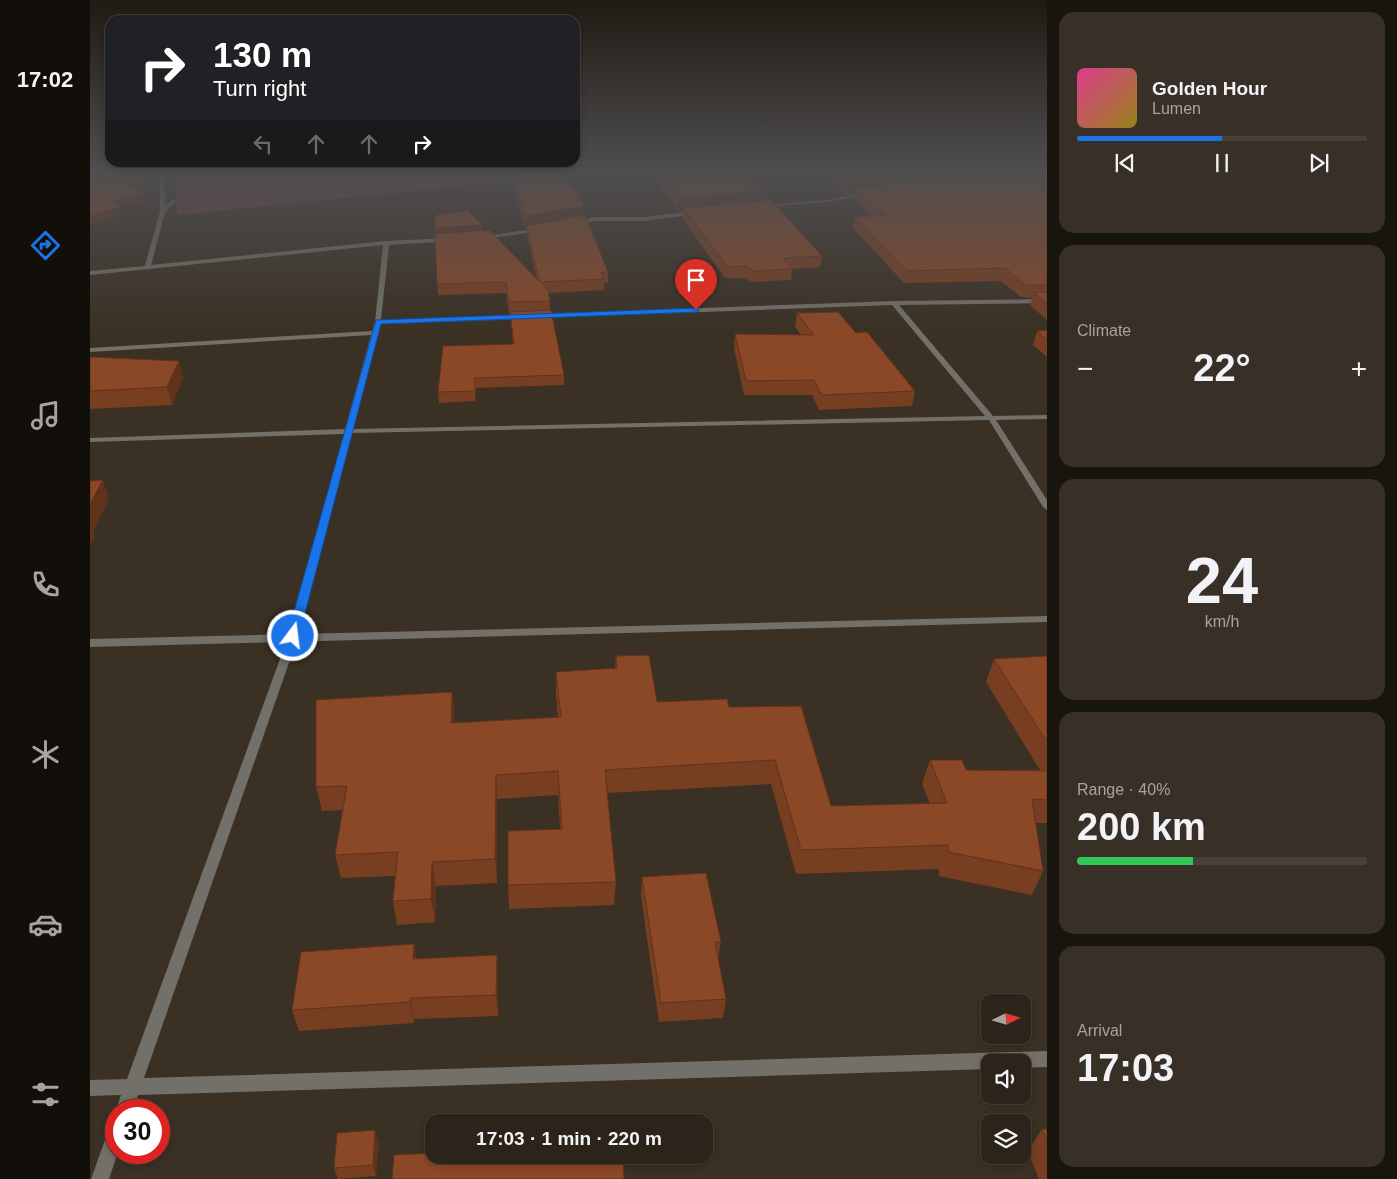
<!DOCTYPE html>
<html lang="en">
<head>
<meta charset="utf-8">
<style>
	body { margin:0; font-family:Arial,sans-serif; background:#383027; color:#f1f3f6; height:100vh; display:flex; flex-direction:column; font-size:19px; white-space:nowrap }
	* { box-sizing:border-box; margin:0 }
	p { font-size:16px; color:#a6a4a2 }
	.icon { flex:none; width:28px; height:28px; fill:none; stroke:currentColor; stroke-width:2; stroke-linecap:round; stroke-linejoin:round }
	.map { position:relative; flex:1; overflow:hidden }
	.drawer { display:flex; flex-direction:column; gap:12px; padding:12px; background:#18140e; width:350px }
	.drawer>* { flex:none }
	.hud { position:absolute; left:15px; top:15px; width:475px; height:152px; border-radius:15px; box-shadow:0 2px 8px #0003,0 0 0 1px #484139; background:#202124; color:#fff; overflow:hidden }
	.needle { width:32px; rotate:85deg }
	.fabs { position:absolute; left:891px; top:994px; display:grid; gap:10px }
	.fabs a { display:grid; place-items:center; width:50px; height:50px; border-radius:10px; background:#2c241a; box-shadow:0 2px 8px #0003,0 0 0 1px #484139; font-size:25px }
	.speed { position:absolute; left:15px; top:1099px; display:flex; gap:10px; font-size:25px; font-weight:700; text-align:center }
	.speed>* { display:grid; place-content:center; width:65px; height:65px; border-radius:50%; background:#2c241a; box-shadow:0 2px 8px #0003,0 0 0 1px #484139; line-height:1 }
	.speed .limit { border:8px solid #d22; background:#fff; color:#111 }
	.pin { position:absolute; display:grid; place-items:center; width:42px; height:42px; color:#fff; margin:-51px -21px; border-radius:50% 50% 50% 0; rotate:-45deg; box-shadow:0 0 5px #0007 }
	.pin .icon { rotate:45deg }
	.me { position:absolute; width:55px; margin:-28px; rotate:15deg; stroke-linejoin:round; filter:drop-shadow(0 0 4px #0008) }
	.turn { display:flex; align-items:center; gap:18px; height:105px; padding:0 25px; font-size:22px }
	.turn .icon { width:65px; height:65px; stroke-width:2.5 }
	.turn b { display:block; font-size:35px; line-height:42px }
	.lanes { display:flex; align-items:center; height:48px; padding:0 25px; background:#0003; justify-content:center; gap:25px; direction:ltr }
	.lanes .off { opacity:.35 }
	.big { font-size:38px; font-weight:800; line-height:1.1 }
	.drawer .widget { flex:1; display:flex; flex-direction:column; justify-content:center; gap:8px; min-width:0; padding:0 18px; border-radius:15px; background:#383027 }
	.drawer .dial { align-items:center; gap:0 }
	.dial b { font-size:65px; line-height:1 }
	.song { display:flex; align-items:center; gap:15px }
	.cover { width:60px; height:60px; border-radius:8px; background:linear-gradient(135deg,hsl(330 70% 55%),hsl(50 70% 35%)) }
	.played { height:5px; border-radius:2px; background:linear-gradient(90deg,#1a73e8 50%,#484139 50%) }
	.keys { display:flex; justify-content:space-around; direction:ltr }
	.heat { display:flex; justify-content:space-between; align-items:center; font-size:28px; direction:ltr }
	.charge { height:8px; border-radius:4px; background:linear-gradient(90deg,#34c759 40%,#484139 0) }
	.trip { position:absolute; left:335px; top:1114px; width:288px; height:50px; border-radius:15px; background:#2c241a; box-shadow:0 2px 8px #0003,0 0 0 1px #484139; font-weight:800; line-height:50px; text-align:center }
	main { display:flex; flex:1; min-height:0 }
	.dock { display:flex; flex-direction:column; width:90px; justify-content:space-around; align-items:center; background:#120e0a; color:#a6a4a2 }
	.dock .icon { width:35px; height:35px }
	.dock .on { color:#1a73e8 }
	.dock b { font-size:22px; color:#f1f3f6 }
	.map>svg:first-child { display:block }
	.green { fill:#6e3f40 }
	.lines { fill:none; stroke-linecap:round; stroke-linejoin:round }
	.path { stroke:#736b60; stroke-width:2; stroke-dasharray:2.5 1; stroke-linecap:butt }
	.minor { fill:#727069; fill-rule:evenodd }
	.tertiary { fill:#727069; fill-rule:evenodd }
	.wall { fill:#783e22 }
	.shaded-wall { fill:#61321b }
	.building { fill:#8b4827; stroke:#61321b }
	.route { fill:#1a73e8; stroke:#114b97 }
</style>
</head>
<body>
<main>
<nav class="dock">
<b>17:02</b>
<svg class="icon on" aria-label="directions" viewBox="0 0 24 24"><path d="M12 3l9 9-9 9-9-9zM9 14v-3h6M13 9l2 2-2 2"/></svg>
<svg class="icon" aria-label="music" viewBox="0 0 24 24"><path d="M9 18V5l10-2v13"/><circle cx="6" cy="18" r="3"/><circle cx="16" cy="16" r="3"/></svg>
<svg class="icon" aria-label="phone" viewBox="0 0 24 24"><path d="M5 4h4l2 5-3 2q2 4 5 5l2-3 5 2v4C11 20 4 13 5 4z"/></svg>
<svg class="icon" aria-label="climate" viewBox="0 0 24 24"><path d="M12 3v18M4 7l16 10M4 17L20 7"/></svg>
<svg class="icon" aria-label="car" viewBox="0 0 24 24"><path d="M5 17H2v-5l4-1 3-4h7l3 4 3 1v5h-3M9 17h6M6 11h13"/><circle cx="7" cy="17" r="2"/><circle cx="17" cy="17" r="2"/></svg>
<svg class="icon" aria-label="filters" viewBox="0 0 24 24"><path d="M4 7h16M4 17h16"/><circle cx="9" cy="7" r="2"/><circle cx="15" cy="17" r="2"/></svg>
</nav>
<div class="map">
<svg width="957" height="1179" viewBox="0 0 957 1179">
	<rect width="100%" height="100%" fill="#3a3023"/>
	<polygon class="green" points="84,169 538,169 87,215"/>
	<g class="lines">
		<polyline class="path" points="101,188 132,169"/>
		<g class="minor">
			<polygon points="70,169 74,169 75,206 83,199 87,200 75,212 61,265 296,241 358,238 360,239 360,241 299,245 291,320 432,315 435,317 432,319 291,324 263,429 895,416 802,305 449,318 446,316 449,314 804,301 957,299 957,303 809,305 903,416 957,415 957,419 906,420 957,500 957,510 953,507 899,420 262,433 208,637 54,1078 957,1051 957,1067 932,1068 932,1062 900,1062 900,1069 48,1095 42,1110 26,1110 26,1112 26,1110 31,1095 0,1096 0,1080 37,1079 198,637 254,434 0,442 0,438 255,429 281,335 0,352 0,348 282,331 285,322 293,245 0,275 0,271 55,266 70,211"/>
			<polygon points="777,192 779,194 737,202 672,207 670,206 737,200"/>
			<polygon points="606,211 608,214 554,221 505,221 486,225 483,223 505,217 554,217"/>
			<polygon points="450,228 453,230 452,231 392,239 389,237"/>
			<polygon points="26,1123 26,1152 28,1152 19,1179 1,1179 20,1126"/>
		</g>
		<polygon class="tertiary" points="957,616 957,622 0,647 0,639"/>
	</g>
	<g class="wall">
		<polygon points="730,169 957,169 957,320 940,305 942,298 931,297 911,281 814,283 763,228 765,217 782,216 764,199 765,193 758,195"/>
		<polygon points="424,172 493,216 518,272 518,283 514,283 514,290 458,293 460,301 460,310 474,375 474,385 386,388 385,401 349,403 348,392 423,344 420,313 419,313 416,293 348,295 345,215 392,225 392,230 447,279 437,236 437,228 435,228 424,184"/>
		<polygon points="569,172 674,191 673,200 732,256 730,267 702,269 701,280 660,282 656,278 635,278 593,219 593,211 588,212 569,185"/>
		<polygon points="707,313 766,333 825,391 822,406 729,410 722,395 654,395 644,348 645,334 711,335 705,327"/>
		<polygon points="957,330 957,357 943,345 947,331"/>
		<polygon points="0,357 89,361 93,378 82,405 0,409"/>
		<polygon points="526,656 567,702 639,707 741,806 840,804 832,784 840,760 876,770 950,770 896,682 904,659 957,656 957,823 946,823 953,871 942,895 849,876 849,869 706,874 681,784 517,793 526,882 524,905 419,909 418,885 470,829 468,795 407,799 407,883 346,886 345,922 307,925 303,901 305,876 251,878 245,855 253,810 232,811 226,787 362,692 364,715 364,723 468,717 466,695 466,672 525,669"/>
		<polygon points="552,877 631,942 628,959 636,999 633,1018 569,1022 551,896"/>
		<polygon points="326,959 408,977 408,1016 324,1019 324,1023 209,1031 202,1010"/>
		<polygon points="952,1129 957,1129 957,1179 949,1179 938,1151"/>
		<polygon points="289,1141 286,1176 248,1179 244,1168"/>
	</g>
	<g class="shaded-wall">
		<polygon points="876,169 957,169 766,189 765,193 758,195 760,184 835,172"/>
		<polygon points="59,182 60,190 41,193 39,185"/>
		<polygon points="674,191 673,204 594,208 593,211 588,212 589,198"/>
		<polygon points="54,195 56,203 31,207 33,214 0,225 0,216 22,201"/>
		<polygon points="493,206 493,218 435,228 435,216"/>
		<polygon points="392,225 392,233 346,236 345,228"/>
		<polygon points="89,361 93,378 82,405 77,387"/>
		<polygon points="13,480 19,499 3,531 5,537 0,546 0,504"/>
		<polygon points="362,692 364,715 364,747 361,723"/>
		<polygon points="406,775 407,799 407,883 405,859"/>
		<polygon points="342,862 346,886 345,922 341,899"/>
		<polygon points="324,944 327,965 323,959"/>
		<polygon points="407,955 408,977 408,1016 406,995"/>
		<polygon points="320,998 324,1019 324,1023 320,1002"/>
		<polygon points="285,1130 289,1141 286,1176 283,1165"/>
	</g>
	<g class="building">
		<polygon points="0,169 34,169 59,182 39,185 54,195 22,201 31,206 0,216"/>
		<polygon points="464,169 488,193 493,206 435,216 424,172"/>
		<polygon points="593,169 645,169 674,191 589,198 569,172"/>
		<polygon points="742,169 876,169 835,172 760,184"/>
		<polygon points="939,169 957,169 957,285 935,285 915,268 817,271 765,217 796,215 766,189 835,177"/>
		<polygon points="681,200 732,256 693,258 702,269 662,271 658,266 637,267 594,208"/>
		<polygon points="378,211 392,225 345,228 345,215"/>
		<polygon points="495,215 518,272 511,272 514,279 451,282 458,290 460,301 419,302 416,282 347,284 345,234 399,230 450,282 436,226"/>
		<polygon points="944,292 957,292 957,304"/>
		<polygon points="461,310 474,375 385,378 385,391 348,392 353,346 424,344 420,312"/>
		<polygon points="748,312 766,333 777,332 825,391 732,395 724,380 656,381 645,334 724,335 707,313"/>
		<polygon points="957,330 957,340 947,331"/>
		<polygon points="0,357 89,361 77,387 0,391"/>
		<polygon points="13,480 0,504 0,481"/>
		<polygon points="559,655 567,702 637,699 639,707 711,706 741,806 857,803 840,760 872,760 876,770 957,771 957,800 942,799 953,871 858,852 858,845 711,850 685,760 515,770 526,882 418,885 418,831 472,829 468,771 406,775 405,859 342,862 341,899 303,901 308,852 245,855 257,786 226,787 226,700 362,692 361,723 471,717 466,672 527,668 526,656"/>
		<polygon points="957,656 957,742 904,659"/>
		<polygon points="616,873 631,942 625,942 636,999 571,1003 552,877"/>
		<polygon points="324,944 323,959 407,955 406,995 320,998 320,1002 202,1010 211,952"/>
		<polygon points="952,1129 957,1129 957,1141"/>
		<polygon points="285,1130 283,1165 244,1168 247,1133"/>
		<polygon points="344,1153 344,1155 533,1155 534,1179 302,1179 304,1155"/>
	</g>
	<linearGradient id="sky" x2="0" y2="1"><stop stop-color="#201a13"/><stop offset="0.51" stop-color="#4f4e50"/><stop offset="1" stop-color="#4f4e50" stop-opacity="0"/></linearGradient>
	<rect width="957" height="334" fill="url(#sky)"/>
	<polygon class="route" points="606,308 609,310 608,312 291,324 209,636 203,640 198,639 197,636 286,320"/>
</svg>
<div class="fabs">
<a><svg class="needle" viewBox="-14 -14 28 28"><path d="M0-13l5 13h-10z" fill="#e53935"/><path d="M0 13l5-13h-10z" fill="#a6a4a2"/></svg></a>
<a><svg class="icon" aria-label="sound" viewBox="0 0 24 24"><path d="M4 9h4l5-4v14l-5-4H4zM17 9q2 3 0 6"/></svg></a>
<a><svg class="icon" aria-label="layers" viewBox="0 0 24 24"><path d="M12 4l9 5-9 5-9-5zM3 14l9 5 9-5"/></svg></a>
</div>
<div class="speed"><div class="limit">30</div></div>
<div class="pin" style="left:606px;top:310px;background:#d93025"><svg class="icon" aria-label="arrive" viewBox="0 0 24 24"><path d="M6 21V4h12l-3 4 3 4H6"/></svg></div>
<svg class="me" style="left:203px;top:636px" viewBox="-20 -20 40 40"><circle r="17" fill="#1a73e8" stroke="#fff" stroke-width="3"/><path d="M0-11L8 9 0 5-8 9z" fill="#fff"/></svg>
<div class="trip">17:03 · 1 min · 220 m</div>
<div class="hud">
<div class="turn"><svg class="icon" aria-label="right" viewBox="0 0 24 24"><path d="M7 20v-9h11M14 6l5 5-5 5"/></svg><div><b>130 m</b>Turn right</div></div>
<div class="lanes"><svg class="icon off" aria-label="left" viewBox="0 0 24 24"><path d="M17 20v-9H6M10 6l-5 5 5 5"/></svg><svg class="icon off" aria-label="ahead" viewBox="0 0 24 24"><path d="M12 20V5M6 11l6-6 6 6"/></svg><svg class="icon off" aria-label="ahead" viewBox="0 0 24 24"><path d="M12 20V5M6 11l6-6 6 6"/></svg><svg class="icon" aria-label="right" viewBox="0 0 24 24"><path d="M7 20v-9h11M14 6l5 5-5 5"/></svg></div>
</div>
</div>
<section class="drawer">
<div class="widget">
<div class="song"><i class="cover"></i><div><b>Golden Hour</b><p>Lumen</p></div></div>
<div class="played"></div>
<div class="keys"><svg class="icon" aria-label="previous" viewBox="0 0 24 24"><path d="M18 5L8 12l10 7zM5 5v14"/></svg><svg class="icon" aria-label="pause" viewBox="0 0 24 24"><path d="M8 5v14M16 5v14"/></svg><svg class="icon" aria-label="next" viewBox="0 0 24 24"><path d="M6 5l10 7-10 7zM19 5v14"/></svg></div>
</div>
<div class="widget"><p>Climate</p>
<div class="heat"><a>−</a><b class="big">22°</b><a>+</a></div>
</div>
<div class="widget dial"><b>24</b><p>km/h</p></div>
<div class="widget"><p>Range · 40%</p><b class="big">200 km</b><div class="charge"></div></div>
<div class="widget"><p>Arrival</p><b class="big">17:03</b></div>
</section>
</main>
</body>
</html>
